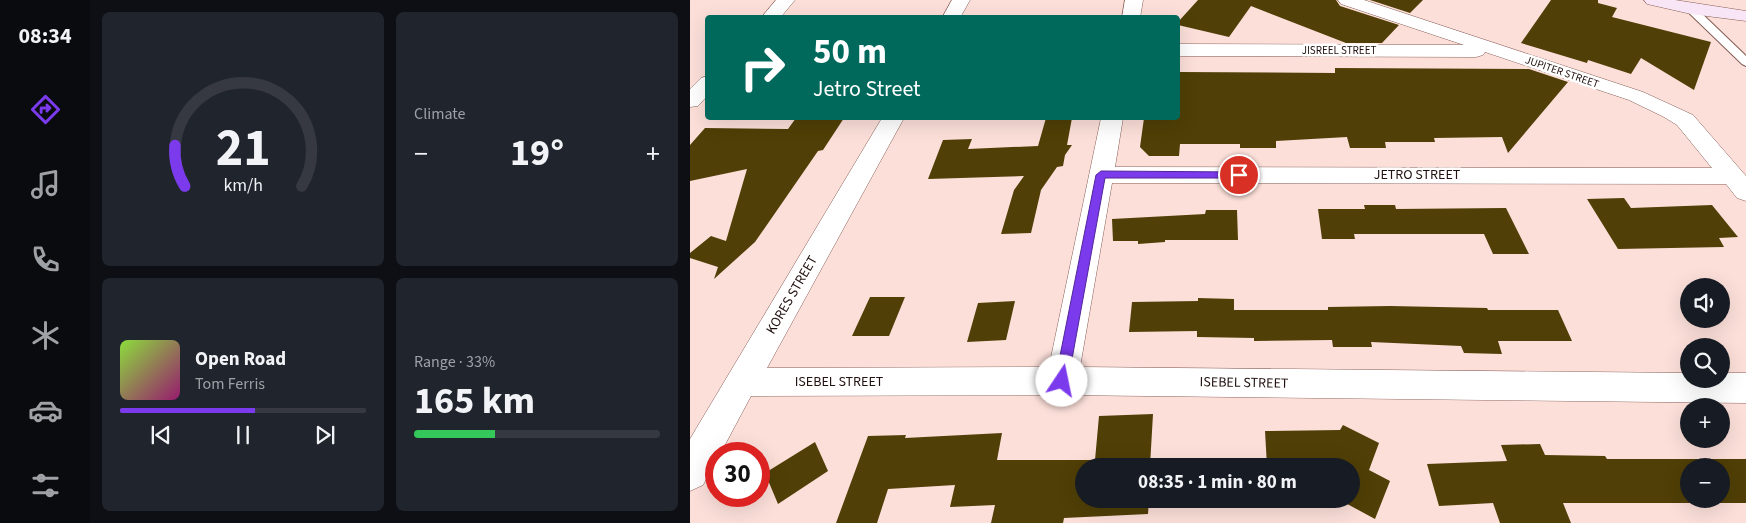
<!DOCTYPE html>
<html lang="en">
<head>
<meta charset="utf-8">
<style>
	body { margin:0; font-family:"Source Sans 3",sans-serif; background:#20242c; color:#f1f3f6; height:100vh; display:flex; flex-direction:column; font-size:19px; white-space:nowrap }
	* { box-sizing:border-box; margin:0 }
	p { font-size:16px; color:#9ea1a6 }
	.icon { flex:none; width:28px; height:28px; fill:none; stroke:currentColor; stroke-width:2; stroke-linecap:round; stroke-linejoin:round }
	.map { position:relative; flex:1; overflow:hidden }
	.side { display:flex; flex-direction:column; gap:12px; padding:12px; background:#0d0f14; width:600px }
	.side>* { flex:none }
	.banner { position:absolute; left:15px; top:15px; width:475px; height:105px; border-radius:5px; box-shadow:0 5px 20px #0002; background:#00695c; color:#fff; overflow:hidden }
	.controls { position:absolute; left:990px; top:278px; display:grid; gap:10px }
	.controls a { display:grid; place-items:center; width:50px; height:50px; border-radius:50%; background:#171b24; box-shadow:0 5px 20px #0002; font-size:25px }
	.speed { position:absolute; left:15px; top:442px; display:flex; gap:10px; font-size:25px; font-weight:700; text-align:center }
	.speed>* { display:grid; place-content:center; width:65px; height:65px; border-radius:50%; background:#171b24; box-shadow:0 5px 20px #0002; line-height:1 }
	.speed .limit { border:8px solid #d22; background:#fff; color:#111 }
	.pin { position:absolute; display:grid; place-items:center; width:42px; height:42px; color:#fff; margin:-21px; border:2px solid #fff; border-radius:50%; box-shadow:0 1px 5px #0007 }
	.me { position:absolute; width:55px; margin:-28px; rotate:11deg; stroke-linejoin:round; filter:drop-shadow(0 0 4px #0008) }
	.turn { display:flex; align-items:center; gap:18px; height:105px; padding:0 25px; font-size:22px }
	.turn .icon { width:65px; height:65px; stroke-width:2.5 }
	.turn b { display:block; font-size:35px; line-height:42px }
	.big { font-size:38px; font-weight:700; line-height:1.1 }
	.side .widget { flex:1; display:flex; flex-direction:column; justify-content:center; gap:8px; min-width:0; padding:0 18px; border-radius:8px; background:#20242c }
	.side .dial { align-items:center; gap:0 }
	.dial svg { height:130px; overflow:visible; fill:none; stroke:#363941; stroke-width:7; stroke-linecap:round; text-anchor:middle }
	.dial text { fill:#f1f3f6; stroke:none }
	.song { display:flex; align-items:center; gap:15px }
	.cover { width:60px; height:60px; border-radius:8px; background:linear-gradient(135deg,hsl(90 70% 55%),hsl(320 70% 35%)) }
	.played { height:5px; border-radius:2px; background:linear-gradient(90deg,#7c3aed 55%,#363941 55%) }
	.keys { display:flex; justify-content:space-around; direction:ltr }
	.heat { display:flex; justify-content:space-between; align-items:center; font-size:28px; direction:ltr }
	.charge { height:8px; border-radius:4px; background:linear-gradient(90deg,#34c759 33%,#363941 0) }
	.side .tiles { flex:1; display:grid; gap:12px; grid-template-columns:repeat(2,1fr) }
	.trip { position:absolute; left:385px; top:458px; width:285px; height:50px; border-radius:25px; background:#171b24; box-shadow:0 5px 20px #0002; font-weight:700; line-height:50px; text-align:center }
	main { display:flex; flex:1; min-height:0 }
	.dock { display:flex; flex-direction:column; width:90px; justify-content:space-around; align-items:center; background:#090b0e; color:#9ea1a6 }
	.dock .icon { width:35px; height:35px }
	.dock .on { color:#7c3aed }
	.dock b { font-size:22px; color:#f1f3f6 }
	.map>svg:first-child { display:block }
	.building { fill:#503f06; fill-rule:evenodd }
	.lines { fill:none; stroke-linecap:round; stroke-linejoin:round }
	.service-casing { stroke:#875e57; stroke-width:2 }
	.minor-casing { stroke:#875e57; stroke-width:1 }
	.secondary-casing { stroke:#875e57; stroke-width:1 }
	.service { fill:#fff; fill-rule:evenodd }
	.minor { fill:#fff; fill-rule:evenodd }
	.secondary { fill:#f8e6f6; fill-rule:evenodd }
	.route { fill:#7c3aed; stroke:#51269a }
	.labels { text-anchor:middle; dominant-baseline:central; stroke-width:5; stroke-linejoin:round; paint-order:stroke }
	.far-street-label { font-size:11px; fill:#21110f; stroke:#fff }
	.street-label { font-size:14px; fill:#21110f; stroke:#fff }
</style>
</head>
<body>
<main>
<nav class="dock">
<b>08:34</b>
<svg class="icon on" aria-label="directions" viewBox="0 0 24 24"><path d="M12 3l9 9-9 9-9-9zM9 14v-3h6M13 9l2 2-2 2"/></svg>
<svg class="icon" aria-label="music" viewBox="0 0 24 24"><path d="M9 18V5l10-2v13"/><circle cx="6" cy="18" r="3"/><circle cx="16" cy="16" r="3"/></svg>
<svg class="icon" aria-label="phone" viewBox="0 0 24 24"><path d="M5 4h4l2 5-3 2q2 4 5 5l2-3 5 2v4C11 20 4 13 5 4z"/></svg>
<svg class="icon" aria-label="climate" viewBox="0 0 24 24"><path d="M12 3v18M4 7l16 10M4 17L20 7"/></svg>
<svg class="icon" aria-label="car" viewBox="0 0 24 24"><path d="M5 17H2v-5l4-1 3-4h7l3 4 3 1v5h-3M9 17h6M6 11h13"/><circle cx="7" cy="17" r="2"/><circle cx="17" cy="17" r="2"/></svg>
<svg class="icon" aria-label="filters" viewBox="0 0 24 24"><path d="M4 7h16M4 17h16"/><circle cx="9" cy="7" r="2"/><circle cx="15" cy="17" r="2"/></svg>
</nav>
<section class="side">
<div class="tiles">
<div class="widget dial"><svg viewBox="0 0 100 80">
<path d="M14 69A42 42 0 1 1 86 69"/>
<path d="M14 69A42 42 0 0 1 8 44" stroke="#7c3aed"/>
<text x="50" y="56" font-size="32" font-weight="700">21</text>
<text x="50" y="72" font-size="11">km/h</text>
</svg></div>
<div class="widget"><p>Climate</p>
<div class="heat"><a>−</a><b class="big">19°</b><a>+</a></div>
</div>
<div class="widget">
<div class="song"><i class="cover"></i><div><b>Open Road</b><p>Tom Ferris</p></div></div>
<div class="played"></div>
<div class="keys"><svg class="icon" aria-label="previous" viewBox="0 0 24 24"><path d="M18 5L8 12l10 7zM5 5v14"/></svg><svg class="icon" aria-label="pause" viewBox="0 0 24 24"><path d="M8 5v14M16 5v14"/></svg><svg class="icon" aria-label="next" viewBox="0 0 24 24"><path d="M6 5l10 7-10 7zM19 5v14"/></svg></div>
</div>
<div class="widget"><p>Range · 33%</p><b class="big">165 km</b><div class="charge"></div></div>
</div>
</section>
<div class="map">
<svg width="1056" height="523" viewBox="0 0 1056 523">
	<rect width="100%" height="100%" fill="#fcdfd9"/>
	<g class="building">
		<polygon points="508,0 646,0 650,6 709,25 692,43 656,43 561,6 539,37 488,25 488,22"/>
		<polygon points="680,0 733,0 720,13"/>
		<polygon points="861,0 908,0 908,3 927,8 922,17 1021,42 1004,90 951,58 941,74 898,60 897,63 831,43"/>
		<polygon points="645,68 839,69 878,82 818,153 812,137 744,138 745,142 695,142 696,148 660,148 657,137 586,141 586,148 550,148 550,144 490,144 489,156 459,156 450,147 454,118 488,118 488,72 645,73"/>
		<polygon points="106,118 154,118 133,150 128,151 65,242 24,279 28,267 0,258 0,253 21,236 36,241 57,169 0,181 0,145 15,128 98,129"/>
		<polygon points="356,118 382,118 377,145 382,145 375,155 373,166 367,167 351,190 341,233 311,234 324,190 334,176 238,179 253,140 282,139 278,149 348,146"/>
		<polygon points="934,198 941,208 1022,205 1048,237 1029,238 1034,247 928,249 897,199"/>
		<polygon points="674,205 705,205 706,209 816,208 839,254 803,254 794,234 664,234 665,239 632,239 628,209 675,209"/>
		<polygon points="516,210 547,210 548,240 475,240 475,242 448,244 448,241 423,241 422,219 515,214"/>
		<polygon points="180,297 215,297 199,336 162,336"/>
		<polygon points="508,298 544,299 544,310 638,310 638,307 700,306 797,308 798,310 868,310 882,341 808,341 812,354 774,353 771,346 681,342 682,347 643,347 642,340 564,341 564,338 507,337 507,331 439,332 442,302 508,301"/>
		<polygon points="325,301 316,340 277,342 288,303"/>
		<polygon points="463,414 460,466 394,466 394,499 459,499 458,514 374,518 373,523 301,523 305,505 260,507 265,485 198,489 187,523 146,523 178,436 216,435 215,438 312,433 307,460 405,460 409,416"/>
		<polygon points="653,425 689,443 679,470 700,481 685,519 648,499 579,501 579,499 661,499 661,466 577,466 575,431 650,430"/>
		<polygon points="125,442 138,471 88,504 75,473"/>
		<path d="M850,444L855,455L915,456L917,459H1056V503H873L881,523H810L803,503L749,506L737,464L817,461L811,445ZM999,466H1031V499H999Z"/>
		<polygon points="483,499 529,499 528,502 481,503"/>
	</g>
	<g class="lines">
		<defs>
			<polygon id="service" points="1001,6 1005,7 1056,56 1056,66 1052,64 997,11 996,9 997,7"/>
			<g id="minor">
				<polygon points="86,0 105,0 90,18 71,18"/>
				<polygon points="262,0 280,0 270,18 252,18"/>
				<polygon points="435,0 453,0 450,18 432,18"/>
				<polygon points="648,0 674,0 953,92 1003,115 1056,176 1056,201 1047,198 1036,184 422,183 390,367 999,373 999,379 1031,379 1031,373 1056,373 1056,403 372,395 61,396 30,454 26,454 26,461 13,485 0,491 0,439 192,118 214,118 77,368 359,367 411,118 433,118 425,167 1022,168 987,125 974,117 939,100 795,52 793,55 786,57 488,56 488,44 774,45 651,4"/>
				<polygon points="18,76 18,95 8,106 0,107 0,89 11,78"/>
			</g>
			<polygon id="secondary" points="954,0 985,0 1056,11 1056,21 1001,14 957,4"/>
		</defs>
		<use href="#service" class="service-casing"/>
		<use href="#minor" class="minor-casing"/>
		<use href="#secondary" class="secondary-casing"/>
		<use href="#service" class="service"/>
		<use href="#minor" class="minor"/>
		<use href="#secondary" class="secondary"/>
	</g>
	<polygon class="route" points="411,171 549,172 554,175 549,178 415,178 378,381 376,385 372,387 367,385 365,381 406,175"/>
	<g class="labels">
		<g class="far-street-label">
			<text x="649" y="50">JISREEL STREET</text>
			<text transform="translate(872 72) rotate(19)">JUPITER STREET</text>
		</g>
		<g class="street-label">
			<text x="727" y="175">JETRO STREET</text>
			<text transform="translate(102 295) rotate(-60)">KORES STREET</text>
			<text x="149" y="382">ISEBEL STREET</text>
			<text transform="translate(554 383) rotate(1)">ISEBEL STREET</text>
		</g>
	</g>
</svg>
<div class="controls">
<a><svg class="icon" aria-label="sound" viewBox="0 0 24 24"><path d="M4 9h4l5-4v14l-5-4H4zM17 9q2 3 0 6"/></svg></a>
<a><svg class="icon" aria-label="search" viewBox="0 0 24 24"><circle cx="10" cy="10" r="6"/><path d="M15 15l6 6"/></svg></a>
<a>+</a>
<a>−</a>
</div>
<div class="speed"><div class="limit">30</div></div>
<div class="pin" style="left:549px;top:175px;background:#d93025"><svg class="icon" aria-label="arrive" viewBox="0 0 24 24"><path d="M6 21V4h12l-3 4 3 4H6"/></svg></div>
<svg class="me" style="left:372px;top:381px" viewBox="-20 -20 40 40"><circle r="19" fill="#fff"/><path d="M0-13L10 11 0 6-10 11z" fill="#7c3aed"/></svg>
<div class="trip">08:35 · 1 min · 80 m</div>
<div class="banner">
<div class="turn"><svg class="icon" aria-label="right" viewBox="0 0 24 24"><path d="M7 20v-9h11M14 6l5 5-5 5"/></svg><div><b>50 m</b>Jetro Street</div></div>
</div>
</div>
</main>
</body>
</html>
